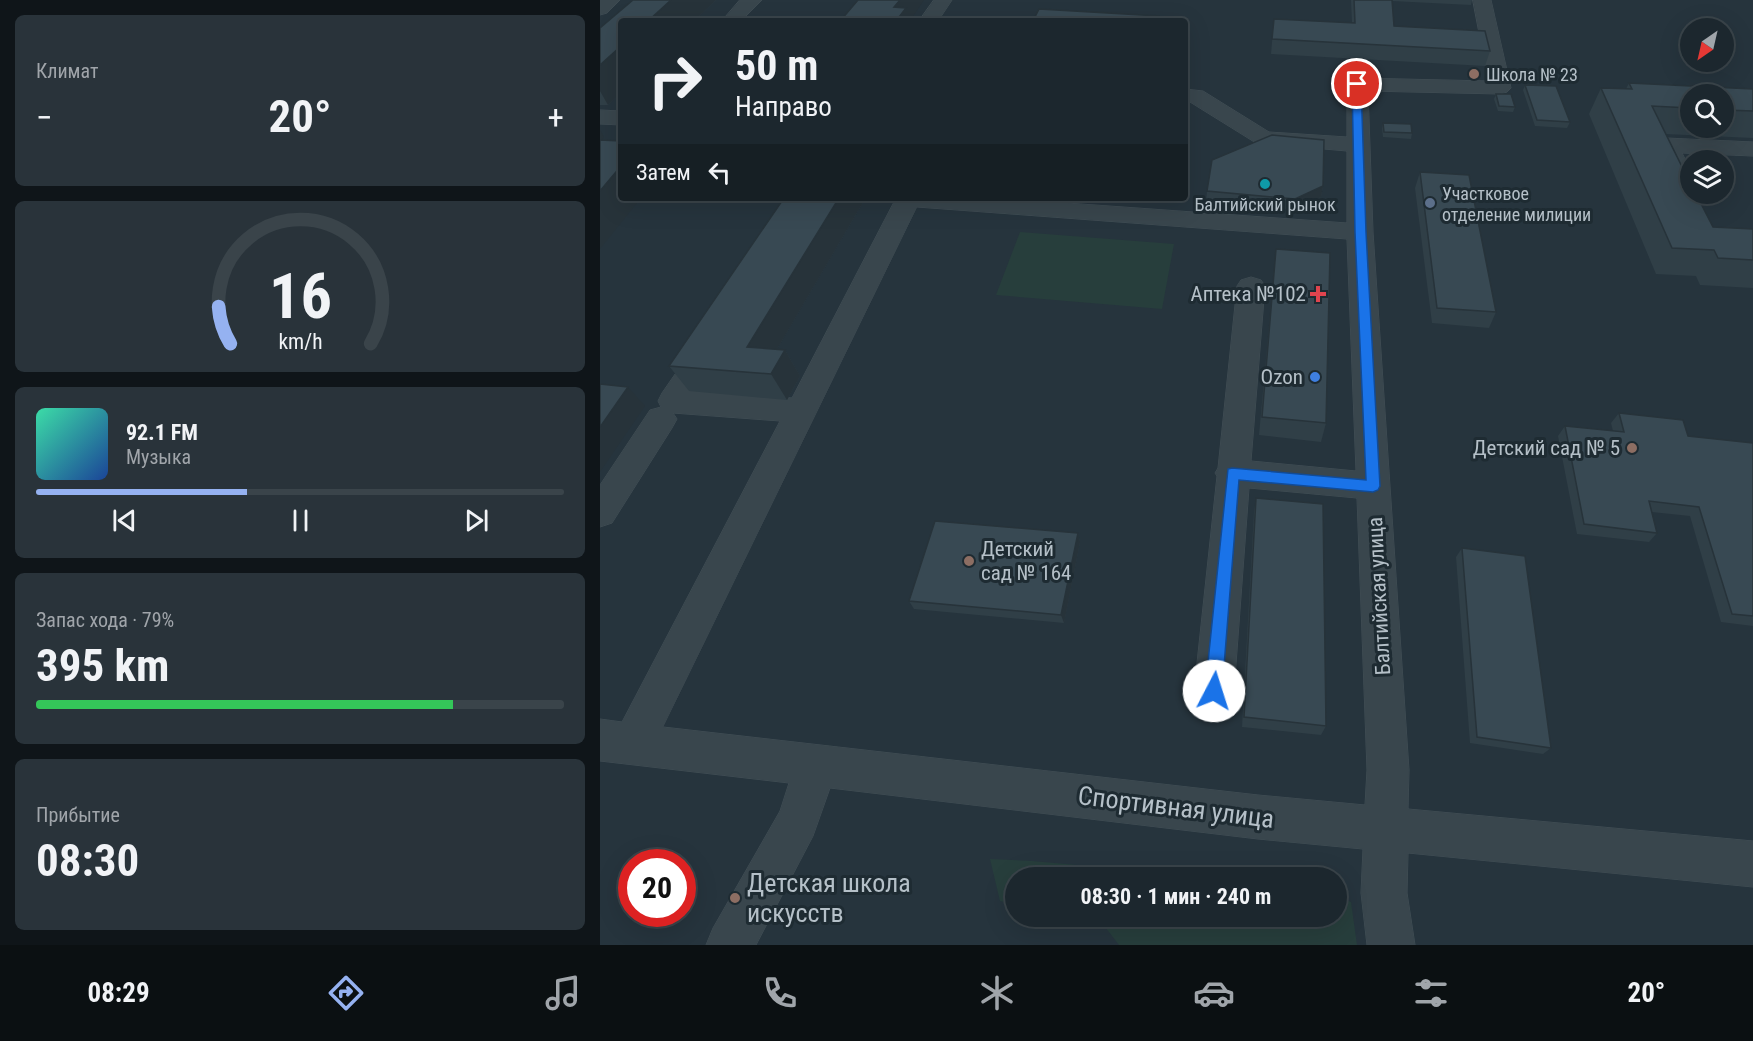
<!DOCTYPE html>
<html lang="ru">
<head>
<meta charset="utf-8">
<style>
	body { margin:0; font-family:"Roboto Condensed",sans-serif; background:#29333a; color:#f1f3f6; height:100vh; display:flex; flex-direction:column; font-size:22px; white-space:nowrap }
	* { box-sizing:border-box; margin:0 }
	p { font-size:20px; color:#a0a5aa }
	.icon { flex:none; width:33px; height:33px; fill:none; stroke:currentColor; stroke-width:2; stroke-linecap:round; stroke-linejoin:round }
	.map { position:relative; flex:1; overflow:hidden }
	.panel { display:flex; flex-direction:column; gap:15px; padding:15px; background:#0f1519; width:600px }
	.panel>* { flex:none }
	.top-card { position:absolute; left:18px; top:18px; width:570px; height:183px; border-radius:6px; box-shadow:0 6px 24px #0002,0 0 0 2px #3a444a; background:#1c272e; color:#f1f3f6; overflow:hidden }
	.needle { width:39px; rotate:214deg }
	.fabs { position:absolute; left:1080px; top:18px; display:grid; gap:12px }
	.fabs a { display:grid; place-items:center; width:54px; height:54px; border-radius:50%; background:#1c272e; box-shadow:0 6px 24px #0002,0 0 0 2px #3a444a; font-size:30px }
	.speed { position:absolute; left:18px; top:849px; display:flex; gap:12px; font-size:30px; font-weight:700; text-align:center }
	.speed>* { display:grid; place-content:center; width:78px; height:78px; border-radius:50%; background:#1c272e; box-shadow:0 6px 24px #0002,0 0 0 2px #3a444a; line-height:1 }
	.speed .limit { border:9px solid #d22; background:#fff; color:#111 }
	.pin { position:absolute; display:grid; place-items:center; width:51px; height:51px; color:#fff; margin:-26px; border:3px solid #fff; border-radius:50%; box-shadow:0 2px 6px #0007 }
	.me { position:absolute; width:66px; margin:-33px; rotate:5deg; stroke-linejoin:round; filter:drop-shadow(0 0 4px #0008) }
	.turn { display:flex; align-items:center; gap:21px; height:126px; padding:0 18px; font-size:27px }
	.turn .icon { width:78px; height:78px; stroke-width:2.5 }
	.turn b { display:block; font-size:42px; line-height:51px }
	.then { display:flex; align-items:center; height:57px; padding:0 18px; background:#0003; gap:12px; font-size:22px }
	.big { font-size:45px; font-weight:700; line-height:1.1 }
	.panel .tile { flex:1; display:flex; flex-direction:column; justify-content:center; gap:9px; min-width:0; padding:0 21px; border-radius:9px; background:#29333a }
	.panel .dial { align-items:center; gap:0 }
	.dial svg { height:156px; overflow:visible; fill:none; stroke:#3a444a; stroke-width:7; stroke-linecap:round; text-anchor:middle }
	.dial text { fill:#f1f3f6; stroke:none }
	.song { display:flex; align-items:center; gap:18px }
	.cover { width:72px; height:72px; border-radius:9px; background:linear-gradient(135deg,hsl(160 70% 55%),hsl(220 70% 35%)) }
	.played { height:6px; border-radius:3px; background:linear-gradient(90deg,#95b2f1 40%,#3a444a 40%) }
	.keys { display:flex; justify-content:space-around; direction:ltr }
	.heat { display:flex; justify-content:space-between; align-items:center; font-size:33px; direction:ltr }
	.charge { height:9px; border-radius:4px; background:linear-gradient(90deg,#34c759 79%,#3a444a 0) }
	.trip { position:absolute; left:405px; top:867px; width:342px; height:60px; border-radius:30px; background:#1c272e; box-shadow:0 6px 24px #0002,0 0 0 2px #3a444a; font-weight:700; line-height:60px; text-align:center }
	.menu { display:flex; height:96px; justify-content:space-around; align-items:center; background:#0b1012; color:#a0a5aa }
	.menu .icon { width:42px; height:42px }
	.menu .current { color:#95b2f1 }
	.menu b { font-size:27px; color:#f1f3f6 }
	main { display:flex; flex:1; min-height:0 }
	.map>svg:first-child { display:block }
	.green { fill:#273e3c }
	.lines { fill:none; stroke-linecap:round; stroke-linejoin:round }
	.minor-casing { stroke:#424f56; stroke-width:1 }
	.minor { fill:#39464d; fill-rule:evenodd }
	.wall { fill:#303f47; fill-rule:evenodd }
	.shaded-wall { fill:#27333a }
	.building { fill:#384953; stroke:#27333a; stroke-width:1.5 }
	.route { fill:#1a73e8; stroke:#114b97; stroke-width:1.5 }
	.education-dot { fill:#8d6e63; stroke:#1e2b32; stroke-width:2 }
	.culture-dot { fill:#0f9aa8; stroke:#1e2b32; stroke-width:2 }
	.service-dot { fill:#5c6f8a; stroke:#1e2b32; stroke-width:2 }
	.health-dot { fill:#e0444e; stroke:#1e2b32; stroke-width:2 }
	.shop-dot { fill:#3f7fe0; stroke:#1e2b32; stroke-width:2 }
	.labels { text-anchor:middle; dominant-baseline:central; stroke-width:6; stroke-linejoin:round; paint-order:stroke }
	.far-poi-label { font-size:18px; fill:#b5c0c8; stroke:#1e2b32; text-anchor:start }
	.poi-label { font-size:21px; fill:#b5c0c8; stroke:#1e2b32; text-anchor:end }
	.street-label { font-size:21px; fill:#b5c0c8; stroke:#1e2b32 }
	.near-street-label { font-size:26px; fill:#b5c0c8; stroke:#1e2b32 }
	.near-poi-label { font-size:26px; fill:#b5c0c8; stroke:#1e2b32; text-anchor:start }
</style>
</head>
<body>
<main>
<section class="panel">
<div class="tile"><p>Климат</p>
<div class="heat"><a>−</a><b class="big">20°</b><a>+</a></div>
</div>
<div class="tile dial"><svg viewBox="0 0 100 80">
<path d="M14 69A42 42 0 1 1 86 69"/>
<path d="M14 69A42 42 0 0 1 8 50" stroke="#95b2f1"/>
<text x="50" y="56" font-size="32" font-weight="700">16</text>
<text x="50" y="72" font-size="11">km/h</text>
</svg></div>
<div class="tile">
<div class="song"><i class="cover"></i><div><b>92.1 FM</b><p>Музыка</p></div></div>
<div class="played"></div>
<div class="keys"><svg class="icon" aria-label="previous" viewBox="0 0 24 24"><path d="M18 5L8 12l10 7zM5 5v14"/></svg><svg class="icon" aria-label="pause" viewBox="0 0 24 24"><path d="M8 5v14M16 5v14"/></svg><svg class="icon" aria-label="next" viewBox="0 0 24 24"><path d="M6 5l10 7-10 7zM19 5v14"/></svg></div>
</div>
<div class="tile"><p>Запас хода · 79%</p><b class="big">395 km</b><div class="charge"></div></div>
<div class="tile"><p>Прибытие</p><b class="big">08:30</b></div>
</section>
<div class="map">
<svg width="1153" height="945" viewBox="0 0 1153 945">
	<rect width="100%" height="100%" fill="#26343d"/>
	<g class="green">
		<polygon points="420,232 574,244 562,309 396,295"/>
		<polygon points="390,859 432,861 612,877 416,878 415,904 400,901"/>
		<polygon points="737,897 751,902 757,945 519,945 499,919 485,917 736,916"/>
	</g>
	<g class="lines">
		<defs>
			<g id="minor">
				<polygon points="0,0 20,0 7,13 0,15"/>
				<polygon points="140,0 162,0 141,21 122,21"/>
				<polygon points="334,0 352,0 338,21 319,21"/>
				<path d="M873,0H891L911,88L907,92L900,94L768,91L773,232L809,770L808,809L1153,841V887L808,853L807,893L815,945H767L761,893L763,849L658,839L230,788L213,836L156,945H106L113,928L180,811L189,783L0,761V719L22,722L180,421L73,413L77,419L72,428L12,523L0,527V485L50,410L61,407L58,401L62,393L98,341L108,338L118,341L123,348L95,391L192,398L296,198H397L747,223V151L656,143L590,102L585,101V89L603,91L669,132L747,137V84L750,80L757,78L888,81ZM317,207L747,239L756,471L651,461L665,286L661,280L651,277L641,280L637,286L618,468L615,473L617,476L594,691L600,705L614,710L628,705L634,691L649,488L757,498L767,770L765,805L658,795L63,727Z"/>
				<polygon points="0,110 21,111 21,125 0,124"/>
				<polygon points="1066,138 1153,142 1153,156 1082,153 1090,169 1090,194 1100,194 1090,197 1081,195 1078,190 1055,145 1058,140"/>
			</g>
		</defs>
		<use href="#minor" class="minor-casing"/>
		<use href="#minor" class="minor"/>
	</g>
	<g class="wall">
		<polygon points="33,0 116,0 94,21 21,21 21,93 8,105 0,105 0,28"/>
		<polygon points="751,0 872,0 871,5 792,1 794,26 890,51 885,66 671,54 674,19 752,23"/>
		<path d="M1029,83L1153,89V138L1065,134L1113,227L1153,229V288L1100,285L1096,276L1056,274L989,114L1001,88L1026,89ZM1090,94H1124V128H1090Z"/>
		<polygon points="925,85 970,122 967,128 935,126 923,90"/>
		<polygon points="896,94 915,107 913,112 898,111 894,99"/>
		<polygon points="783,123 812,133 811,139 783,137 782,128"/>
		<polygon points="820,172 896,312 889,328 832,323 815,188"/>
		<polygon points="723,186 721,197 694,210 606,202 607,191"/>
		<polygon points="265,199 177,349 185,350 200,376 187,400 89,391 69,366"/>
		<polygon points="676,249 726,423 721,442 659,435"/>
		<polygon points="1019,413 1088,436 1153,443 1153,626 1121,622 1090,516 1052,512 1057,533 1049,542 977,534 958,436 965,426 1013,431 1011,423"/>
		<polygon points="656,498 726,726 721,735 642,727 654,512"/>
		<polygon points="478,533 480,542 464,623 314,609 309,601"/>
		<polygon points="862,548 951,748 943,754 870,743 856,557"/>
	</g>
	<g class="shaded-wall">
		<polygon points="71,0 116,0 94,21 48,21"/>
		<polygon points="300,0 324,0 310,21 296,21 294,7"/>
		<polygon points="21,46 21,93 8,105 0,91 0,65"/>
		<polygon points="0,130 4,137 0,142"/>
		<polygon points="21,166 21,198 41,198 0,249 0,191"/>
		<polygon points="723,186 721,197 694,210 695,199"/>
		<polygon points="239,198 265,199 163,373 147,347"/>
		<polygon points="185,350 200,376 187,400 171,374"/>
		<polygon points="28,387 45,406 0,472 0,427"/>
		<polygon points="478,533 480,542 464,623 461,615"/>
	</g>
	<g class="building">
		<polygon points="33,0 71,0 48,21 21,21 21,46 0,65 0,28"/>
		<polygon points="258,0 300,0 294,7 306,8 296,21 241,20"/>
		<polygon points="754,0 792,0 794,26 885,31 890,51 672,39 674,19 755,23"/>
		<polygon points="439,9 559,16 557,21 433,21"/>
		<polygon points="1029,83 1153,89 1153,111 1124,110 1124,94 1090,94 1090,108 1052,106 1090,183 1090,194 1096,194 1113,227 1153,229 1153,260 1118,258 1114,250 1072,248 1001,88 1032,89"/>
		<polygon points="925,85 956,86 970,122 937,120"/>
		<polygon points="896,94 911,94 915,107 899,106"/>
		<polygon points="783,123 811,124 812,133 784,132"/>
		<polygon points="672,135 724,140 723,186 695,199 607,191 612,160"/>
		<polygon points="0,140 21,141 21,166 0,191"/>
		<polygon points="820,172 869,175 896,312 837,308"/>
		<polygon points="184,198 239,198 147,347 185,350 171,374 69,366"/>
		<polygon points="676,249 730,253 726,423 662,417"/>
		<polygon points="0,384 28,387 0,427"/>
		<polygon points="1019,413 1083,420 1088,436 1153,443 1153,616 1132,614 1099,507 1049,501 1057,533 984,524 965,426 1024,432"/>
		<polygon points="656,498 723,504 726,726 644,717"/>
		<polygon points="335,521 478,533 461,615 309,601"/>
		<polygon points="862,548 925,556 951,748 877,737"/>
	</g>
	<polygon class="route" points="757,81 761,84 766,232 780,486 778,490 773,492 639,480 622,691 619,696 614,699 608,696 605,691 628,469 632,468 766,480 755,232 752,84"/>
	<g class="education-dot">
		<circle cx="874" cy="74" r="6"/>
		<circle cx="1032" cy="448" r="6"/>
		<circle cx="369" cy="561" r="6"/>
		<circle cx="135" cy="898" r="6"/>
	</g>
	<circle class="culture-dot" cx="665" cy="184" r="6"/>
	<circle class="service-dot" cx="830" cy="203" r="6"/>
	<path class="health-dot" d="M715 285h6v6h6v6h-6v6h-6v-6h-6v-6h6z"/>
	<circle class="shop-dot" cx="715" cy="377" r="6"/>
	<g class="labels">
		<g class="far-poi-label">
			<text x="886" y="74">Школа № 23</text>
			<text x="842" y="193">Участковое<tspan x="842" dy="21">отделение милиции</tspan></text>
			<text x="665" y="204" text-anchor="middle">Балтийский рынок</text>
		</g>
		<g class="poi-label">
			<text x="706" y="294">Аптека №102</text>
			<text x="703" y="377">Ozon</text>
			<text x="1020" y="448">Детский сад № 5</text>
			<text x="381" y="549" text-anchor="start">Детский<tspan x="381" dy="24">сад № 164</tspan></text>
		</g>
		<g class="street-label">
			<text transform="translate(779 596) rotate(-93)">Балтийская улица</text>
		</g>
		<g class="near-street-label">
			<text transform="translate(576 807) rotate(7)">Спортивная улица</text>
		</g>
		<g class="near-poi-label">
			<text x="147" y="883">Детская школа<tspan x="147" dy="30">искусств</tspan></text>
		</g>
	</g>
</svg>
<div class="fabs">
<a><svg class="needle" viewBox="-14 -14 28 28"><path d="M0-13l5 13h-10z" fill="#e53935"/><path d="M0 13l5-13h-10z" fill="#a0a5aa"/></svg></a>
<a><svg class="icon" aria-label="search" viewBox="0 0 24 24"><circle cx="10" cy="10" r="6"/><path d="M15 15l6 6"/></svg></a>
<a><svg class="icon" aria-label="layers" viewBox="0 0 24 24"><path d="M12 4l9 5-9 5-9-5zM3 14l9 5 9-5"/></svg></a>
</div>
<div class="speed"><div class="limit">20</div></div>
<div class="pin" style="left:757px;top:84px;background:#d93025"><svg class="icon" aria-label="arrive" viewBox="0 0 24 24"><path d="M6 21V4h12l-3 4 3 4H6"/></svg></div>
<svg class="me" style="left:614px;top:691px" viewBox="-20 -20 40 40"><circle r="19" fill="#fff"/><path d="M0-13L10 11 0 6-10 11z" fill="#1a73e8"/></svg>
<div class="trip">08:30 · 1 мин · 240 m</div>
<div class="top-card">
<div class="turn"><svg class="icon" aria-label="right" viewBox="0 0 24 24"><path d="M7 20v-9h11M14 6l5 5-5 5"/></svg><div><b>50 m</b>Направо</div></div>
<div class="then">Затем<svg class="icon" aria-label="left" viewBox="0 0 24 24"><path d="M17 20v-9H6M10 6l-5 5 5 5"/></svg></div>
</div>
</div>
</main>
<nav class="menu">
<b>08:29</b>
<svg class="icon current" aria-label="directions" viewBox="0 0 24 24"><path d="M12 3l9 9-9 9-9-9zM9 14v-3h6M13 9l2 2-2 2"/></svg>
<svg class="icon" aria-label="music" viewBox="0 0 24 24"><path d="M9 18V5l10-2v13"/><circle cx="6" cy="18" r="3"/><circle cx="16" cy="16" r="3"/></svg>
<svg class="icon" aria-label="phone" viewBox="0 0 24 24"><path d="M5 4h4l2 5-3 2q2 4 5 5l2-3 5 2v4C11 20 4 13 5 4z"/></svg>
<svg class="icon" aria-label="climate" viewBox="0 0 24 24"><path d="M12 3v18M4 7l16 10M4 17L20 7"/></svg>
<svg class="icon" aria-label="car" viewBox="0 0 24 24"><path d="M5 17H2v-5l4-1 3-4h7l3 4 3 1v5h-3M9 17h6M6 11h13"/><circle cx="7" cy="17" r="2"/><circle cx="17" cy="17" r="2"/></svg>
<svg class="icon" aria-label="filters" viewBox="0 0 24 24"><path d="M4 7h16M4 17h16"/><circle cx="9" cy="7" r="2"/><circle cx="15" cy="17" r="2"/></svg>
<b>20°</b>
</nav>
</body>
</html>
